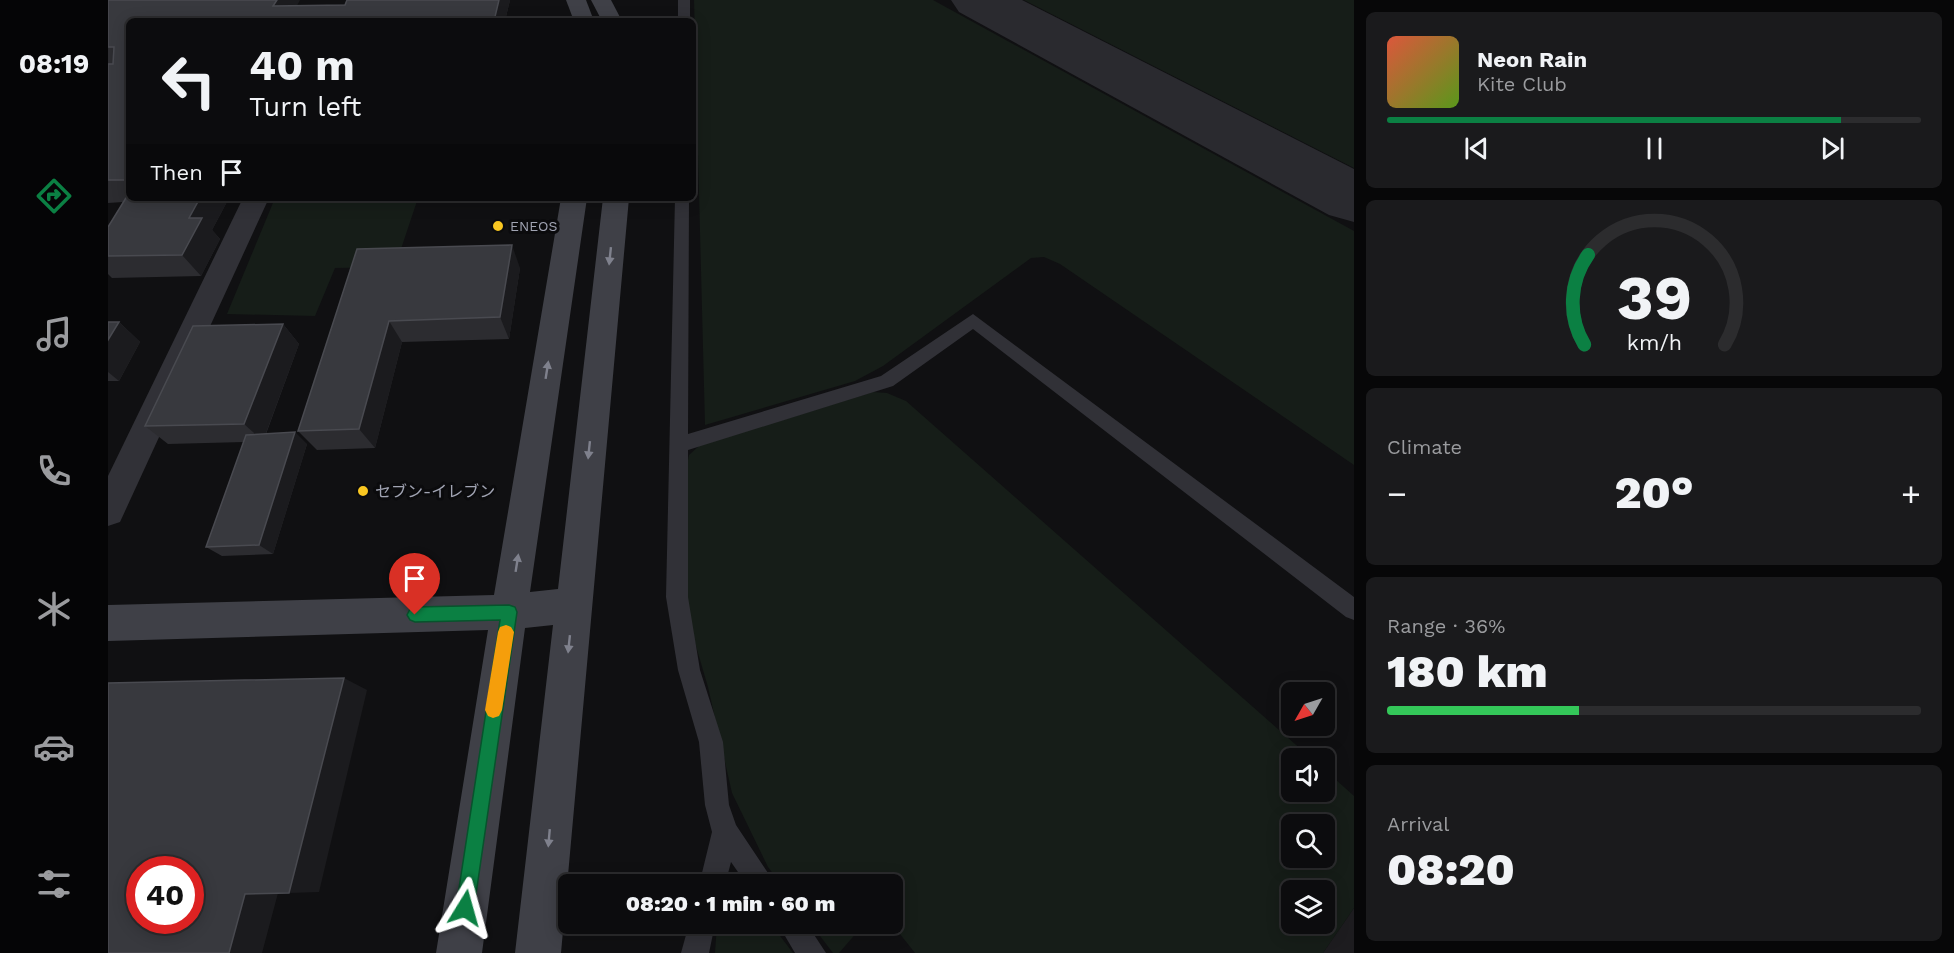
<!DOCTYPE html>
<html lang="en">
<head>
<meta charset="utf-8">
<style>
	body { margin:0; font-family:"Work Sans","Noto Sans JP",sans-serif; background:#1a1a1c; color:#f1f3f6; height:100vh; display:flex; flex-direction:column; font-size:22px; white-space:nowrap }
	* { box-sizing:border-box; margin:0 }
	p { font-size:20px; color:#9a9b9e }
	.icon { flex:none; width:33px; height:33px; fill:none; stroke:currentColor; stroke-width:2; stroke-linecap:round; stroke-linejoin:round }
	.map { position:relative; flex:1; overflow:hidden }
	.panel { display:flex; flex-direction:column; gap:12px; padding:12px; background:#070708; width:600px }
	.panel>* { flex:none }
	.hud { position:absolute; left:18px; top:18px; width:570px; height:183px; border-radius:9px; box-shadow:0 3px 15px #0003,0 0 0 2px #2c2c2e; background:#0c0c0e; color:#f1f3f6; overflow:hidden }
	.needle { width:39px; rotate:231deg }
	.tools { position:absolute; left:1173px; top:682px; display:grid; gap:12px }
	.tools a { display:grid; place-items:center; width:54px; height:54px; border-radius:9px; background:#0c0c0e; box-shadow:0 3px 15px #0003,0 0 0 2px #2c2c2e; font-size:30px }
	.speed { position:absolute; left:18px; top:856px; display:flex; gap:12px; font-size:30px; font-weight:700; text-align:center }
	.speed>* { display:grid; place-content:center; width:78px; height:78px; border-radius:50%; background:#0c0c0e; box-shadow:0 3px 15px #0003,0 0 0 2px #2c2c2e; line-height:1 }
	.speed .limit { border:9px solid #d22; background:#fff; color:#111 }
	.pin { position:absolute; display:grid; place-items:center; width:51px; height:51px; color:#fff; margin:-62px -26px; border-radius:50% 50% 50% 0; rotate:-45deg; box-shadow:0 0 6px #0007 }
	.pin .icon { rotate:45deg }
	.me { position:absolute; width:66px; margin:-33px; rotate:8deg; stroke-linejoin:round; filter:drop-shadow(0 0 4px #0008) }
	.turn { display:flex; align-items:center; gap:21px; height:126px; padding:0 24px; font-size:27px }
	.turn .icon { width:78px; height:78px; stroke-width:2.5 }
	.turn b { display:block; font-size:42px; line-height:51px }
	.then { display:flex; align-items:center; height:57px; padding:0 24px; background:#0003; gap:12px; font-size:22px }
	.big { font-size:45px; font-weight:800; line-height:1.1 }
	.panel .card { flex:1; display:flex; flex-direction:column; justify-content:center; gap:9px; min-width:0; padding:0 21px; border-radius:9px; background:#1a1a1c }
	.panel .dial { align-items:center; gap:0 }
	.dial svg { height:156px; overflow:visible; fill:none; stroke:#2c2c2e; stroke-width:7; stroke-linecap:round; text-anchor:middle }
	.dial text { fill:#f1f3f6; stroke:none }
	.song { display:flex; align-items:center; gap:18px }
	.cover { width:72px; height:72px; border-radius:9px; background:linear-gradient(135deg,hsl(10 70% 55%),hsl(90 70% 35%)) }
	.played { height:6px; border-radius:3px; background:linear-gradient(90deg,#0b8043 85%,#2c2c2e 85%) }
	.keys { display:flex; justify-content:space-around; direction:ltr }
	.heat { display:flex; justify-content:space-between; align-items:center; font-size:33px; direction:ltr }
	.charge { height:9px; border-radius:4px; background:linear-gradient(90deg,#34c759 36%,#2c2c2e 0) }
	.trip { position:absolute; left:450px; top:874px; width:345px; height:60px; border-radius:9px; background:#0c0c0e; box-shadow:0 3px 15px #0003,0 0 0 2px #2c2c2e; font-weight:800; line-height:60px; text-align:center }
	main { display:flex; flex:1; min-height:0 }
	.tab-bar { display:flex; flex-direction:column; width:108px; justify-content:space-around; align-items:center; background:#050506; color:#9a9b9e }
	.tab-bar .icon { width:42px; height:42px }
	.tab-bar .on { color:#0b8043 }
	.tab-bar b { font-size:27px; color:#f1f3f6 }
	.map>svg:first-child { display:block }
	.built { fill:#1d1c1f }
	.green { fill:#161d18; fill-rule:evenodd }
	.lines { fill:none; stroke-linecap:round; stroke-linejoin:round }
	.taxiway { fill:#2a2a2f; fill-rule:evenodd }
	.lane { fill:#313137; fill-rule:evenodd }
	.street { fill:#313137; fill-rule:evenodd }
	.secondary { fill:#3f4047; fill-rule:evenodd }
	.wall { fill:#2c2c30 }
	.shaded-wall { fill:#1b1b1e }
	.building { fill:#38393e; stroke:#494a50; stroke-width:1.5; fill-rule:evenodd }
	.oneway { fill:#7f818d }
	.route { fill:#0b8043; stroke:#07532c; stroke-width:1.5 }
	.slow { fill:#f59e0b }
	.poi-dot { fill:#f9c721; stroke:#0b0b0d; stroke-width:2 }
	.labels { text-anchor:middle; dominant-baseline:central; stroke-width:6; stroke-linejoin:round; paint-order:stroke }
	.far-poi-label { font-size:14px; fill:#a1a4b3; stroke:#0b0b0d; text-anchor:start }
	.poi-label { font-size:16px; fill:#a1a4b3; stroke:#0b0b0d; text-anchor:start }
</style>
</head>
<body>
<main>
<nav class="tab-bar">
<b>08:19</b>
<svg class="icon on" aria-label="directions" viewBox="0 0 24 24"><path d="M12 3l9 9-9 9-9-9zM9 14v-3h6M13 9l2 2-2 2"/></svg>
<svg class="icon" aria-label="music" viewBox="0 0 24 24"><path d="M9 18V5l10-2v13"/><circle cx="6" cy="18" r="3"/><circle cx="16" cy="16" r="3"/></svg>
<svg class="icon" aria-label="phone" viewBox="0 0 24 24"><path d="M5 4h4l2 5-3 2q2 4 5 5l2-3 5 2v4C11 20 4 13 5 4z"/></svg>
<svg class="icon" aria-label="climate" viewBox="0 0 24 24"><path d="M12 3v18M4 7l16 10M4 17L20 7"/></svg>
<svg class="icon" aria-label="car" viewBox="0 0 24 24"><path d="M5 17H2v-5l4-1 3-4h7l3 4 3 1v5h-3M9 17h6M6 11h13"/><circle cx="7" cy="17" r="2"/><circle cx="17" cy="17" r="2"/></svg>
<svg class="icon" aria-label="filters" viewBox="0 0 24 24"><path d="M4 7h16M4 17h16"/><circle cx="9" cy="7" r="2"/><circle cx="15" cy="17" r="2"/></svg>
</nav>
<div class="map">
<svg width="1246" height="953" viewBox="0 0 1246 953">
	<rect width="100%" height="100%" fill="#101012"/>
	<polygon class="built" points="1246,908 1246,953 1215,953"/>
	<g class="green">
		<polygon points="586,0 825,0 1246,231 1246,465 952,264 936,257 923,258 775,366 747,381 597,425"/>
		<polygon points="916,0 1246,0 1246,168"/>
		<polygon points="167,198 310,198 287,267 227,268 207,316 119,314"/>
		<path d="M765,392L779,393L798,401L1204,759H1184V792H1216L1217,770L1246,796V908L1215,953H807L784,924V885H674L660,867L624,793L600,687L578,612V470L581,455L591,446ZM1184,825H1216V858H1184ZM1184,891H1216V924H1184Z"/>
		<polygon points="609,924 663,924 685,953 607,953"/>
		<polygon points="703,924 756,924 731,953 725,953"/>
	</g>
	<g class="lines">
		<polygon class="taxiway" points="843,0 914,0 1246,169 1246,222 1221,215 851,12"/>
		<g class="lane">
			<rect x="570" y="0" width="12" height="21"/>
			<polygon points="567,198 581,198 580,434 773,376 865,314 1246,597 1246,620 1238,617 865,329 785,386 580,450 580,597 592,670 615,742 621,805 628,825 668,885 639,885 623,862 617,885 591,885 604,832 597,805 591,742 570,670 558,597"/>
			<polygon points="581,924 607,924 601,953 573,953"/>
			<polygon points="670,924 699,924 718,953 687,953"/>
		</g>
		<polygon class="street" points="135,198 161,198 12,522 0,526 0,476"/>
		<g class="secondary">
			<polygon points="458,0 478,0 486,21 466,21"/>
			<polygon points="483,0 503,0 514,21 494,21"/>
			<polygon points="453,198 479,198 422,592 450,589 495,198 521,198 453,953 407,953 445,625 417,628 374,953 328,953 380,630 0,641 0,605 386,595"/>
		</g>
	</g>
	<g class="wall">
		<polygon points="402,0 397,21 21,21 21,198 121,198 104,230 112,239 93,276 4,278 0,274 0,227 15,202 0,203 0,1 189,6"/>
		<polygon points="249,249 412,268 401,339 294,342 267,448 209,450 190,431"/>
		<polygon points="0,322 11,322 32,342 11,381 0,381"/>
		<polygon points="175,324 191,344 158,434 199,444 165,554 114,556 98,547 136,442 60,444 37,426"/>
	</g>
	<g class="shaded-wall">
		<polygon points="169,0 192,0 181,21 165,6"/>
		<polygon points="391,0 402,0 397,21 386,21"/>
		<polygon points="92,198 121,198 104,230 112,239 93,276 74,255 81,218"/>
		<polygon points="404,245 412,268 401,339 392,317"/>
		<polygon points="281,321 294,342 267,448 251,429"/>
		<polygon points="11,322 32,342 11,381 0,372 0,340"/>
		<polygon points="175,324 191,344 155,441 136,424"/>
		<polygon points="187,432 199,444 165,554 151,545"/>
		<polygon points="236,678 259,690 211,892 181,893"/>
		<polygon points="170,893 154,953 121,953 137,894"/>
	</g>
	<g class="building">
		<polygon points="0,0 169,0 165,6 237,5 239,0 391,0 386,21 21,21 21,180 0,180 0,64 5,64 6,47 0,47"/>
		<polygon points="21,193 21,198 92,198 81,218 94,218 74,255 0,256 0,227"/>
		<polygon points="404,245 392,317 281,321 251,429 190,431 249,249"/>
		<polygon points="0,322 11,322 0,340"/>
		<polygon points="175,324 136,424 37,426 85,326"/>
		<polygon points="187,432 151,545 98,547 138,435"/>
		<path d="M236,678L181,893L137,894L121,953H0V683ZM32,870H82V921H32Z"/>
	</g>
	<defs><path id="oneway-solid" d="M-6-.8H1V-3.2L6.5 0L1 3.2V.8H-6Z" transform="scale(1.5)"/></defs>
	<g class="oneway">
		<use href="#oneway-solid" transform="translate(502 256) rotate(96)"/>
		<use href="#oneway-solid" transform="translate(439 370) rotate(-81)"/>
		<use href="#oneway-solid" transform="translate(481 450) rotate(96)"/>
		<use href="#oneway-solid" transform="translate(409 563) rotate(-81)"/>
		<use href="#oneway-solid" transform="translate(461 644) rotate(96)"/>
		<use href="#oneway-solid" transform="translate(441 838) rotate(95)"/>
	</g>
	<polygon class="route" points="401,605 407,607 409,612 366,908 364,915 357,918 350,915 348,908 392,620 307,622 302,620 299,615 302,609 307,607"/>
	<polygon class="slow" points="398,625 403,627 406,632 394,710 391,716 385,718 380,716 377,710 390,632 392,627"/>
	<g class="poi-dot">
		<circle cx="390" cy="226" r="6"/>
		<circle cx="255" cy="491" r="6"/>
	</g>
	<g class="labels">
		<g class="far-poi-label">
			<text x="402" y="226">ENEOS</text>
		</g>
		<g class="poi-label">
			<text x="267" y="491">セブン-イレブン</text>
		</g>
	</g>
</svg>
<div class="tools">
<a><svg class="needle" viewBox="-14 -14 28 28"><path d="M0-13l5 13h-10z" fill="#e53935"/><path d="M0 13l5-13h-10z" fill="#9a9b9e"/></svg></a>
<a><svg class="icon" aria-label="sound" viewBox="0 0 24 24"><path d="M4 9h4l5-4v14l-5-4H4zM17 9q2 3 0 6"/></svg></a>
<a><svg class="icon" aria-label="search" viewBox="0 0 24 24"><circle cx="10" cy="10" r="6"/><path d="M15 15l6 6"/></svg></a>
<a><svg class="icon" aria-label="layers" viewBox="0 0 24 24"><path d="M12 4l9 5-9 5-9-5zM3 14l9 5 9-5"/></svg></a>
</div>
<div class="speed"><div class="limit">40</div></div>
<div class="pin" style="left:307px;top:615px;background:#d93025"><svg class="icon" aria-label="arrive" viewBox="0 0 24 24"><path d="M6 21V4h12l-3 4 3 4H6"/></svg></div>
<svg class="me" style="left:357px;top:908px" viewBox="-20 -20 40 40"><path d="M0-17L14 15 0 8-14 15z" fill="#0b8043" stroke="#fff" stroke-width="4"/></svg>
<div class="trip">08:20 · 1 min · 60 m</div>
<div class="hud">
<div class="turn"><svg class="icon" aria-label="left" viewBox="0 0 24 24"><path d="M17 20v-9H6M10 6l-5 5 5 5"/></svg><div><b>40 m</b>Turn left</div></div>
<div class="then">Then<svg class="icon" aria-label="arrive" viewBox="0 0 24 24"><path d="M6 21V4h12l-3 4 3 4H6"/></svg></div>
</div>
</div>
<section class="panel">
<div class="card">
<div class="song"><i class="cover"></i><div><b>Neon Rain</b><p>Kite Club</p></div></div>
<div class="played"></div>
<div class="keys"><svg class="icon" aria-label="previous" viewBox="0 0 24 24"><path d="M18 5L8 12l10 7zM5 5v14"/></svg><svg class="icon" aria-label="pause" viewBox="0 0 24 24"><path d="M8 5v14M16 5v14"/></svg><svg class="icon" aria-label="next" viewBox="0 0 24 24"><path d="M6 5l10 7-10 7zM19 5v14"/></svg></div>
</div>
<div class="card dial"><svg viewBox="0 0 100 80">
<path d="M14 69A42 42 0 1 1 86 69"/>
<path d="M14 69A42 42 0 0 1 16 23" stroke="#0b8043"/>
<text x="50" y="56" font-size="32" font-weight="700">39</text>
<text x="50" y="72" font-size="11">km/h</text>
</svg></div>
<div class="card"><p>Climate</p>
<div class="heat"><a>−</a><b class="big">20°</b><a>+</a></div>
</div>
<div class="card"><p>Range · 36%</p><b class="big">180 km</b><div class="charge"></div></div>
<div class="card"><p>Arrival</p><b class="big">08:20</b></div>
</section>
</main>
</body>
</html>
